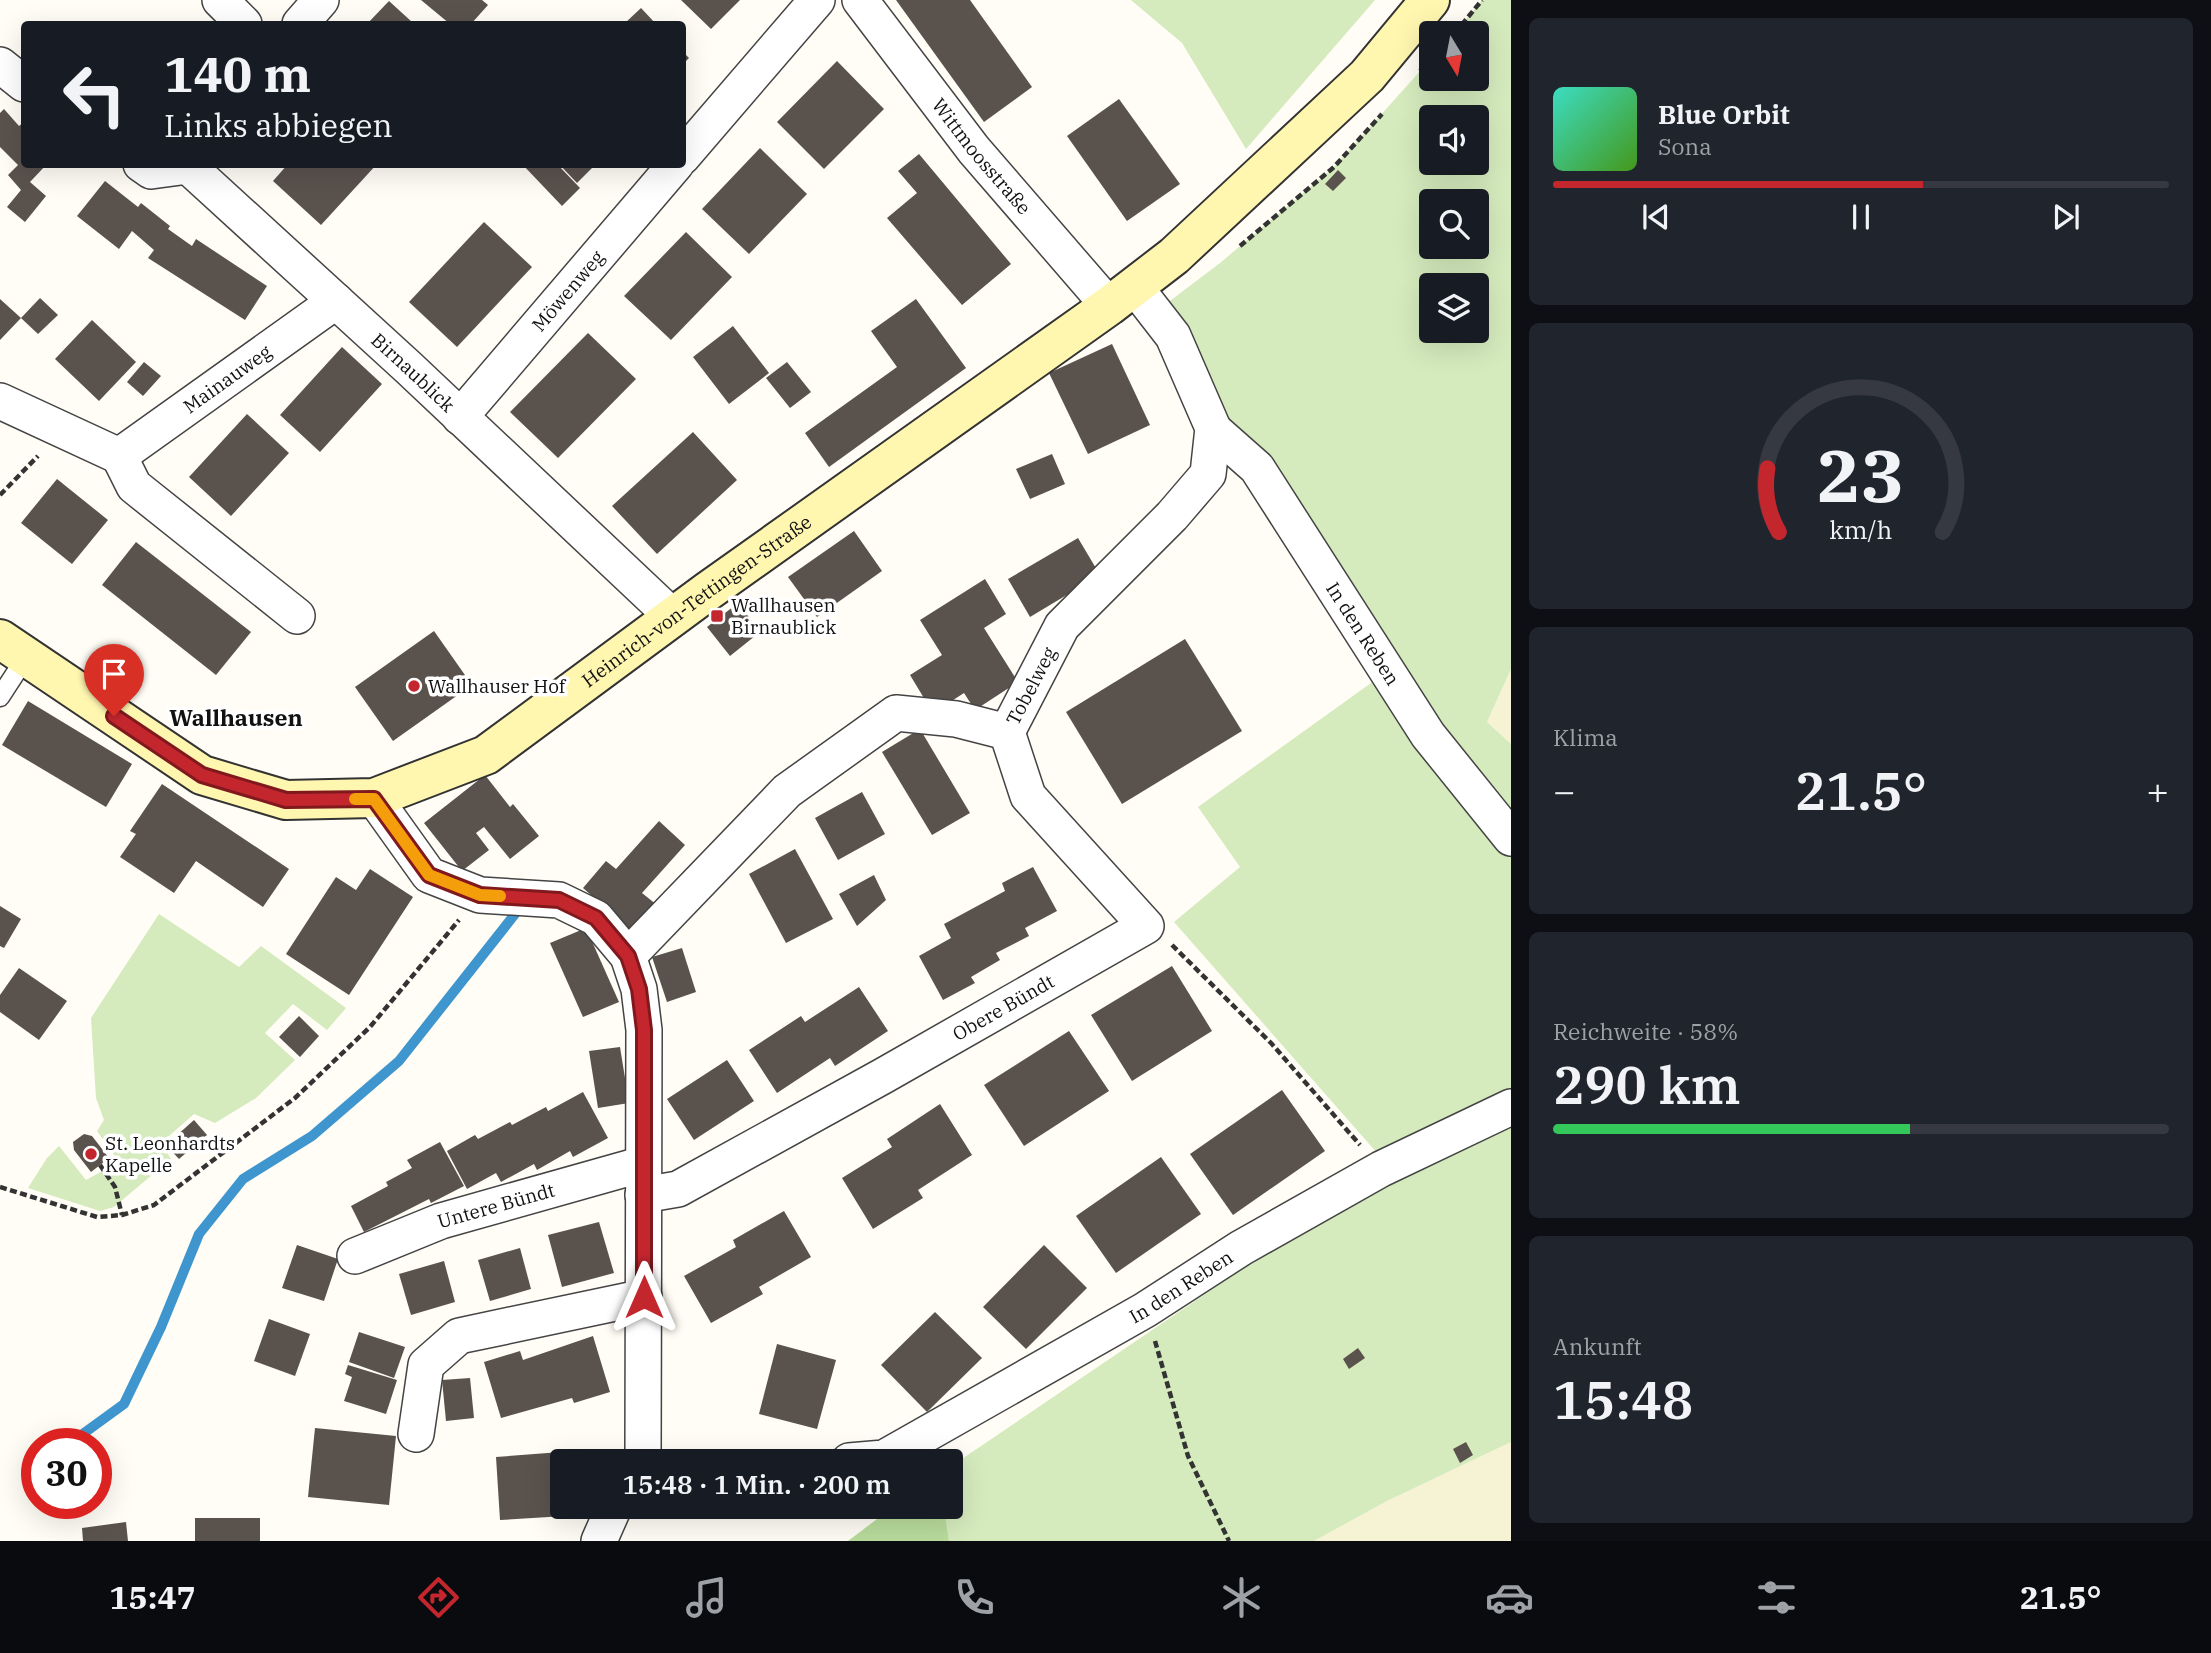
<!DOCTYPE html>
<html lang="de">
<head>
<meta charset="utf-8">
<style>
	body { margin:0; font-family:"IBM Plex Serif",serif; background:#20242c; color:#f1f3f6; height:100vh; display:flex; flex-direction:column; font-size:26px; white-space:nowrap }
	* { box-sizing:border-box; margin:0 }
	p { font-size:23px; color:#9ea1a6 }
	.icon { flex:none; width:38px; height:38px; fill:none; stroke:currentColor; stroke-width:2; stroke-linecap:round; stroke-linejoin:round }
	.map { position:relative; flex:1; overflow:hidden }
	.side { display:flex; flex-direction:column; gap:18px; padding:18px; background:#0d0f14; width:700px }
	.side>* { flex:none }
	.banner { position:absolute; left:21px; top:21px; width:665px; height:147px; border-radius:7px; box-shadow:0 7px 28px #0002; background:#171b24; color:#f1f3f6; overflow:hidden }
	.needle { width:46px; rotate:170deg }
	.buttons { position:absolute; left:1419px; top:21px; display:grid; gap:14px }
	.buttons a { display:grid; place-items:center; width:70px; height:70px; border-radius:7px; background:#171b24; box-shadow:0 7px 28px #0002; font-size:35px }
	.speed { position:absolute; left:21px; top:1428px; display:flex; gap:14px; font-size:35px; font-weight:700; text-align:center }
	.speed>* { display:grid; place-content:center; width:91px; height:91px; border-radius:50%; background:#171b24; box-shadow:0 7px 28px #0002; line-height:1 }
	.speed .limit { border:10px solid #d22; background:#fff; color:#111 }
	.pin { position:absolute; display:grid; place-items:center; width:60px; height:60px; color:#fff; margin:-72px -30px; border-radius:50% 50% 50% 0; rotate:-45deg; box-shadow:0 0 7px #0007 }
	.pin .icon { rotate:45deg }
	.me { position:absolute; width:77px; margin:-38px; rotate:0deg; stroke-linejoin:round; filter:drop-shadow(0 0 5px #0008) }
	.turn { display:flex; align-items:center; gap:24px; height:147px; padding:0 28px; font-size:32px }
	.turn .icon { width:91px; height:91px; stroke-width:2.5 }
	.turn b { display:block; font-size:49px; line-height:60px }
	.big { font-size:52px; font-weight:600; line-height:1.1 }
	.side .widget { flex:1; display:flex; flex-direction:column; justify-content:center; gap:10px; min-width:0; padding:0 24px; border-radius:10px; background:#20242c }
	.side .dial { align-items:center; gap:0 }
	.dial svg { height:182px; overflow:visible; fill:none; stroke:#363941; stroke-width:7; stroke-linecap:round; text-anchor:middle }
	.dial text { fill:#f1f3f6; stroke:none }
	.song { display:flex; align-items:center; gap:21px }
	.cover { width:84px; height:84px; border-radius:10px; background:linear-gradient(135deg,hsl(170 70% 55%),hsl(100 70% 35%)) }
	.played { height:7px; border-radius:4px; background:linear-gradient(90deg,#c4262e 60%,#363941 60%) }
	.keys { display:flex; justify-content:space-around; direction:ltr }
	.heat { display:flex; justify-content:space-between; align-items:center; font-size:38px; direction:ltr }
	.charge { height:10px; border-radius:5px; background:linear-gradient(90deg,#34c759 58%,#363941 0) }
	.trip { position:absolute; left:550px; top:1449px; width:413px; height:70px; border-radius:7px; background:#171b24; box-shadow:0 7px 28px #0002; font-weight:600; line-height:70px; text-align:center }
	.menu { display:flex; height:112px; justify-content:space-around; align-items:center; background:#090b0e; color:#9ea1a6 }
	.menu .icon { width:49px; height:49px }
	.menu .on { color:#c4262e }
	.menu b { font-size:32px; color:#f1f3f6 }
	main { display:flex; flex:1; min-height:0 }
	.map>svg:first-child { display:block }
	.farmland { fill:#f6f3d4 }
	.green { fill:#d5ebbd; fill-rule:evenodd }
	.forest { fill:#b9dc9c }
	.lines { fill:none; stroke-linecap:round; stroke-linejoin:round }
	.stream { stroke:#3f96cf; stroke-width:10 }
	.building { fill:#5a524d }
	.lane-casing { stroke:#444; stroke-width:21 }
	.street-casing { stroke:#444; stroke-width:38 }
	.secondary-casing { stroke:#333; stroke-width:42 }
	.path { stroke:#333; stroke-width:4.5; stroke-dasharray:7 3.5; stroke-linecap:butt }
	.lane { stroke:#fff; stroke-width:18 }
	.street { stroke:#fff; stroke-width:35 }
	.secondary { stroke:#fff6b0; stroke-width:38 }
	.route-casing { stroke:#7f191e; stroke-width:18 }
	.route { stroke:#c4262e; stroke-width:12 }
	.slow { stroke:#f59e0b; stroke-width:12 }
	.poi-dot { fill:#c4262e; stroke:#fff; stroke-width:2.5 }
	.labels { text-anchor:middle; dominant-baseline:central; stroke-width:7; stroke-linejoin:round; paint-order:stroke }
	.street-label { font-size:19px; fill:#111; stroke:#fff }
	.poi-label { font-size:19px; fill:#111; stroke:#fff; text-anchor:start }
	.quarter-label { font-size:23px; font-weight:bold; fill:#111; stroke:#fff }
</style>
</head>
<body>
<main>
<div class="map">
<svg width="1511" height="1541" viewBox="0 0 1511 1541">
	<rect width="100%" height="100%" fill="#fffdf5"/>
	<g class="farmland">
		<polygon points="1511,669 1511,744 1487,722"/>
		<polygon points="1511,1442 1511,1541 1314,1541 1387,1501"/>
	</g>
	<g class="green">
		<polygon points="1131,0 1375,0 1246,149 1182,43"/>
		<path d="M1482,0H1511V669L1487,722L1511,744V830L1154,313L1220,263L1334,167L1431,59L1432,79H1477V33H1455ZM1432,117H1477V163H1432ZM1432,201H1477V247H1432ZM1432,285H1477V331H1432Z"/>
		<polygon points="1378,678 1511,853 1511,1091 1378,1154 1174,922 1240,867 1198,807"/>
		<polygon points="159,914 239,967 261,946 346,1008 327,1030 293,1004 265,1033 295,1060 256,1098 215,1123 194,1114 161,1143 171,1159 114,1207 100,1211 28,1188 47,1158 59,1146 86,1180 119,1162 97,1131 104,1120 96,1098 91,1018"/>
		<polygon points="1511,1114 1511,1442 1387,1501 1314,1541 949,1541 944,1507 950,1507 950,1467 1285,1240"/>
	</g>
	<polygon class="forest" points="893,1507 944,1507 949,1541 848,1541"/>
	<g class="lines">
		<polyline class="stream" points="69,1444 124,1404 161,1327 199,1234 243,1179 312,1136 399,1061 515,914"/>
	</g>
	<g class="building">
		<polygon points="421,0 482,0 488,5 471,24 450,24"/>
		<polygon points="681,0 740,0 711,29"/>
		<polygon points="896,0 970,0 1032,87 984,122"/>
		<polygon points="389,1 412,22 410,24 367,24"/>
		<polygon points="641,8 656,24 624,24"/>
		<polygon points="682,51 689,58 682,65"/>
		<polygon points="837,61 884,109 824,169 777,122"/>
		<polygon points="1119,99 1180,184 1127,221 1067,136"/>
		<polygon points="4,109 19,126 24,122 24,164 47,164 30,182 46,196 25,222 7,207 21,190 8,175 18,165 0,147 0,113"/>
		<polygon points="760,148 807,194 749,254 702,209"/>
		<polygon points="919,154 1011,264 962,305 887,218 917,193 898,171"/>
		<polygon points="288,164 377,164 321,225 273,181"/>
		<polygon points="522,164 557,164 580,188 562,206"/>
		<polygon points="559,164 596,164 577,183"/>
		<polygon points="1338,170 1346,178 1333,191 1325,184"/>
		<polygon points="105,181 138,207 141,203 170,226 168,229 192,246 196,239 267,286 245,320 148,258 154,250 132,231 119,249 77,216"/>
		<polygon points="484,222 532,267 457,347 409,302"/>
		<polygon points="686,232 732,277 671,340 624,296"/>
		<polygon points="40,298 58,315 38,334 21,318"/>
		<polygon points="0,299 21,318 0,340"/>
		<polygon points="916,299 966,368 829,467 805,433 897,367 871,331"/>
		<polygon points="92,320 136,362 99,401 55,359"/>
		<polygon points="733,326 769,373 729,404 693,357"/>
		<polygon points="588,333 636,379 558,458 510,412"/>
		<polygon points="1112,344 1150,425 1088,454 1049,373"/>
		<polygon points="342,347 382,384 320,452 280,415"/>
		<polygon points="144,362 161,376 143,396 127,382"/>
		<polygon points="787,362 811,392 790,408 766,378"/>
		<polygon points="247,414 289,453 231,516 189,477"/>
		<polygon points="693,432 737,480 657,554 612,506"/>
		<polygon points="1052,454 1065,484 1030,499 1016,469"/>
		<polygon points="57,479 108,520 72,564 21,523"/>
		<polygon points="854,531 882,571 817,617 788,577"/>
		<polygon points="1078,538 1100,575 1030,617 1008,579"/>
		<polygon points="136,542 251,632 216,675 102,585"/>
		<polygon points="985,579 1006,614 984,628 1018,682 975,710 964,693 933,713 910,675 942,655 920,620"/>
		<polygon points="738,603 760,632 730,656 707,627"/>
		<polygon points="434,631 472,685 393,741 355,687"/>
		<polygon points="1185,639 1242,731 1122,804 1066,712"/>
		<polygon points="28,701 132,764 106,807 2,745"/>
		<polygon points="920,729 970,813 932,835 882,752"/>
		<polygon points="485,775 510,807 513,804 539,836 510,859 484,827 476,833 489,850 462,871 424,823"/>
		<polygon points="162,784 289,869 263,907 196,861 174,893 120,857 136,834 130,831"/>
		<polygon points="862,792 885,834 838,860 815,818"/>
		<polygon points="659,821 685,845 642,893 657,905 633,932 583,888 606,861 616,869"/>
		<polygon points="795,849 833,919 786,943 749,874"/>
		<polygon points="1033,867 1057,911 1025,928 1029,936 996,953 1000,960 971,977 975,983 943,1000 919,956 951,938 944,924 1005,891 1002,883"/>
		<polygon points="370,869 413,897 349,995 286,954 336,877 356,890"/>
		<polygon points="874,875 886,900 857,926 839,894"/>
		<polygon points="0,906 21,919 4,948 0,946"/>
		<polygon points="586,928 619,1002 583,1017 550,943"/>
		<polygon points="682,948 696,992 667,1002 652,957"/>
		<polygon points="1172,966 1212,1031 1132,1081 1091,1015"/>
		<polygon points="19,968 67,1001 39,1040 0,1012 0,995"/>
		<polygon points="859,987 888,1031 835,1066 830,1058 777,1093 749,1050 801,1016 805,1022"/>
		<polygon points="299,1016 319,1036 300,1057 279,1037"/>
		<polygon points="1069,1031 1109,1091 1024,1146 984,1085"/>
		<polygon points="620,1047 629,1103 598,1108 589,1051"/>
		<polygon points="727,1060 754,1101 694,1140 667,1099"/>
		<polygon points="1282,1090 1325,1151 1233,1215 1190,1154"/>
		<polygon points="583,1092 608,1138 573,1157 570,1151 537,1170 534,1164 501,1182 496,1173 467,1189 447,1151 475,1135 478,1139 510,1122 512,1125 546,1107 548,1111"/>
		<polygon points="940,1104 972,1155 918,1190 923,1198 873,1229 842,1178 892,1147 887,1139"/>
		<polygon points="194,1120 207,1135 179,1159 166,1145"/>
		<polygon points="84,1134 92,1136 109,1158 91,1172 74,1150 73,1142"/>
		<polygon points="440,1142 464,1186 431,1203 429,1199 364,1232 351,1206 388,1186 386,1182 412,1168 407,1160"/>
		<polygon points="1161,1157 1201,1214 1116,1273 1076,1216"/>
		<polygon points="784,1211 811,1257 759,1287 763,1294 711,1323 684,1276 736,1247 733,1240"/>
		<polygon points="599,1222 614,1273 562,1287 548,1235"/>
		<polygon points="297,1245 338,1259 324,1301 282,1288"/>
		<polygon points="1044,1245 1087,1288 1026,1349 983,1307"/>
		<polygon points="520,1248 531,1289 490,1301 478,1260"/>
		<polygon points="444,1261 455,1302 411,1315 399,1274"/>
		<polygon points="935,1312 982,1358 927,1412 881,1365"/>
		<polygon points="269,1319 310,1334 295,1376 254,1361"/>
		<polygon points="359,1332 405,1347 394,1378 349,1362"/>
		<polygon points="593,1336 610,1392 574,1403 572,1398 501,1418 484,1362 520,1351 523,1360"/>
		<polygon points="777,1344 836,1360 817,1429 759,1414"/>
		<polygon points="1358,1348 1365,1358 1349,1369 1343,1359"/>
		<polygon points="348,1365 397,1380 386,1414 344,1401 352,1377 345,1374"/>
		<polygon points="470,1378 474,1418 446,1421 442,1380"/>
		<polygon points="315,1428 396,1436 389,1505 308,1497"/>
		<polygon points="1466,1442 1473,1455 1460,1463 1453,1449"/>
		<polygon points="561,1452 562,1507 564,1507 565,1516 500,1520 496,1457"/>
		<rect x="195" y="1518" width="65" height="23"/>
		<polygon points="126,1522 128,1541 83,1541 82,1528"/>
	</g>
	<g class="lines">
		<defs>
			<polyline id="lane" points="0,697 26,657"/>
			<g id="street">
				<polyline points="220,0 244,24"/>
				<path id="s1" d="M860,0L974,150L1109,306"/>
				<polyline points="300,24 321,0"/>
				<polyline points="0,65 24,84"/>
				<polyline points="682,157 817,0"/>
				<path id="s2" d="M141,164L151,171L188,166L409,368L673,617"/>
				<path id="s3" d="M0,401L119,456L336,301"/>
				<path id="s4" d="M460,417L676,164"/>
				<path id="s5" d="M1214,430L1257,468L1428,735L1511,838"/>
				<polyline points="119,456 134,486 297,616"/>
				<polyline points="374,798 429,875 480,895 559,900 596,918 628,956 639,989 644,1030 643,1461"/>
				<path id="s6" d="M628,956L787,791L896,713L956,719L1007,732L1062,626L1172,516L1208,474L1213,428L1173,336L1135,287"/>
				<path id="s7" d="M643,1195L678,1189L883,1076L1146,926L1028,796L1007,732"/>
				<path id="s8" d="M355,1256L441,1221L643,1164"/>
				<polyline points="416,1434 426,1365 459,1336 644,1297"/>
				<path id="s9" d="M849,1461L884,1458L1145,1310L1241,1248L1381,1169L1511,1107"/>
				<polyline points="599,1541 614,1507"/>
			</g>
			<g id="secondary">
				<path id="s10" d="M0,639L202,775L286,800L374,798L486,755L708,591L1109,306L1174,256L1367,76L1430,0"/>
			</g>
		</defs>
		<use href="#lane" class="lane-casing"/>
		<use href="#street" class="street-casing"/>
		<use href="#secondary" class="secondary-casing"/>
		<g class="path">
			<polyline points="1455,33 1482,0"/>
			<polyline points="1420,71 1432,59"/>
			<polyline points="1240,246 1334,167 1382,114"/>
			<polyline points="0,495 38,456"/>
			<polyline points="1172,945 1271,1043 1360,1145"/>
			<polyline points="100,1165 115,1187 122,1215"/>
			<polyline points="0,1187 97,1217 122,1215 154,1205 295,1098 370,1027 459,920"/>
			<polyline points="1155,1341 1188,1456 1229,1541"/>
		</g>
		<use href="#lane" class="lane"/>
		<use href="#street" class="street"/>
		<use href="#secondary" class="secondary"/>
	</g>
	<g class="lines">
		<defs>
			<polyline id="route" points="114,716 202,775 286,800 374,799 429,875 480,895 559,900 596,918 628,956 639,989 644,1030 644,1297"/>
		</defs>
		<use href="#route" class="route-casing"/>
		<use href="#route" class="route"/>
		<polyline class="slow" points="355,799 374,799 429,875 480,895 500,896"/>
	</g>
	<g class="poi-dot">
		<rect x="710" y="609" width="14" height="14" rx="3.5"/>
		<circle cx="414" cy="686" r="7"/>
		<circle cx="91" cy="1154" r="7"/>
	</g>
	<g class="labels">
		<g class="street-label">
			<text stroke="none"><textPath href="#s1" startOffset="198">Wittmoosstraße</textPath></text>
			<text stroke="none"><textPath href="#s4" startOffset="166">Möwenweg</textPath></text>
			<text stroke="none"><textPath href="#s2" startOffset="355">Birnaublick</textPath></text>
			<text stroke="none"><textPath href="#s3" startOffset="264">Mainauweg</textPath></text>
			<text stroke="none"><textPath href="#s10" startOffset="800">Heinrich-von-Tettingen-Straße</textPath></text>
			<text stroke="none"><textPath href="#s5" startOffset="254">In den Reben</textPath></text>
			<text stroke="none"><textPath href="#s6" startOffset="528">Tobelweg</textPath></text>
			<text stroke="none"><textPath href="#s7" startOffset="408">Obere Bündt</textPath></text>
			<text stroke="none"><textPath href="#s8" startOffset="150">Untere Bündt</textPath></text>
			<text stroke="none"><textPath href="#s9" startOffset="378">In den Reben</textPath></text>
		</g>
		<g class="poi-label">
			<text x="731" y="605">Wallhausen<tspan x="731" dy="22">Birnaublick</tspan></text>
			<text x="428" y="686">Wallhauser Hof</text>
			<text x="105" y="1143">St. Leonhardts<tspan x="105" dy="22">Kapelle</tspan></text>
		</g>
		<g class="quarter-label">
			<text x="236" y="717">Wallhausen</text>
		</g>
	</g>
</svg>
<div class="buttons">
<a><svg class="needle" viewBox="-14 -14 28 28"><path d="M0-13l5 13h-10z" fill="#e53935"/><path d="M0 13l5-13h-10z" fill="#9ea1a6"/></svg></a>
<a><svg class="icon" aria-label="sound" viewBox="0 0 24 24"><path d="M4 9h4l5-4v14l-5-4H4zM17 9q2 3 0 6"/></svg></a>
<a><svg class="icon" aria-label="search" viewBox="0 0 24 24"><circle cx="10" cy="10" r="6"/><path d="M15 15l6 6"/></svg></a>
<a><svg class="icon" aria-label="layers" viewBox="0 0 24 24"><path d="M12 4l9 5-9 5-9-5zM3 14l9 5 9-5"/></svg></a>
</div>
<div class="speed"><div class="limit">30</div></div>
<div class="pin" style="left:114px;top:716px;background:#d93025"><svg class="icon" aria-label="arrive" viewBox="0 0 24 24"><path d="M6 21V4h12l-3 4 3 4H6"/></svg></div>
<svg class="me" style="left:644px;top:1297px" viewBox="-20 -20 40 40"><path d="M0-17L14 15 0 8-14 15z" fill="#c4262e" stroke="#fff" stroke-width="4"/></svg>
<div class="trip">15:48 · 1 Min. · 200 m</div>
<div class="banner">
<div class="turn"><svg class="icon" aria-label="left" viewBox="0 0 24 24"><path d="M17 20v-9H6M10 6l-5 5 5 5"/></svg><div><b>140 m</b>Links abbiegen</div></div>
</div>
</div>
<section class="side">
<div class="widget">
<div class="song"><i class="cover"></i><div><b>Blue Orbit</b><p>Sona</p></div></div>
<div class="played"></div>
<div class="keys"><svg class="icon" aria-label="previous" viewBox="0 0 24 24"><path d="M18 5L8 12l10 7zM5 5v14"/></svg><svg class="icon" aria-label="pause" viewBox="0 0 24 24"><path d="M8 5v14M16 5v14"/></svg><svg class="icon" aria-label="next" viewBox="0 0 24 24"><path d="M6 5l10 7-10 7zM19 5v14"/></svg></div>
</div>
<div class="widget dial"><svg viewBox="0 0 100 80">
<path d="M14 69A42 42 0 1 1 86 69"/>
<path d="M14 69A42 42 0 0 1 9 41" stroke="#c4262e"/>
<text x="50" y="56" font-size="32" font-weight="700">23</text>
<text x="50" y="72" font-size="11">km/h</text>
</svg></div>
<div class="widget"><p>Klima</p>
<div class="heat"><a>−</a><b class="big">21.5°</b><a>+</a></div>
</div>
<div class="widget"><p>Reichweite · 58%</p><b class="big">290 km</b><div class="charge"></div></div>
<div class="widget"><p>Ankunft</p><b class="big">15:48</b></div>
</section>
</main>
<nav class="menu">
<b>15:47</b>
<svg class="icon on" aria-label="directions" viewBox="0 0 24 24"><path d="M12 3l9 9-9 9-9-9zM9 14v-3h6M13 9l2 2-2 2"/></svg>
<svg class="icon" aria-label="music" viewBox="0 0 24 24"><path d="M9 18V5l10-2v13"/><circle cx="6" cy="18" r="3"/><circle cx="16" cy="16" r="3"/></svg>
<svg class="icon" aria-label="phone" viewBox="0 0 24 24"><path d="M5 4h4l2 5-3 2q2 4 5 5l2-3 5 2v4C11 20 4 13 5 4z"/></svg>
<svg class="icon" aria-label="climate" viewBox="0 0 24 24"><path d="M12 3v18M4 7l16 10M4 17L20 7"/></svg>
<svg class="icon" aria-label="car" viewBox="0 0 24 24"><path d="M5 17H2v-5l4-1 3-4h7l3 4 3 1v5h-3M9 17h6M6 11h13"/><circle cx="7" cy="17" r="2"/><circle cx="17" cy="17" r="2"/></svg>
<svg class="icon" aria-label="filters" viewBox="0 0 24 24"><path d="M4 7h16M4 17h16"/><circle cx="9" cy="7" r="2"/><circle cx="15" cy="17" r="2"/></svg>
<b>21.5°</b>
</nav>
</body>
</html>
